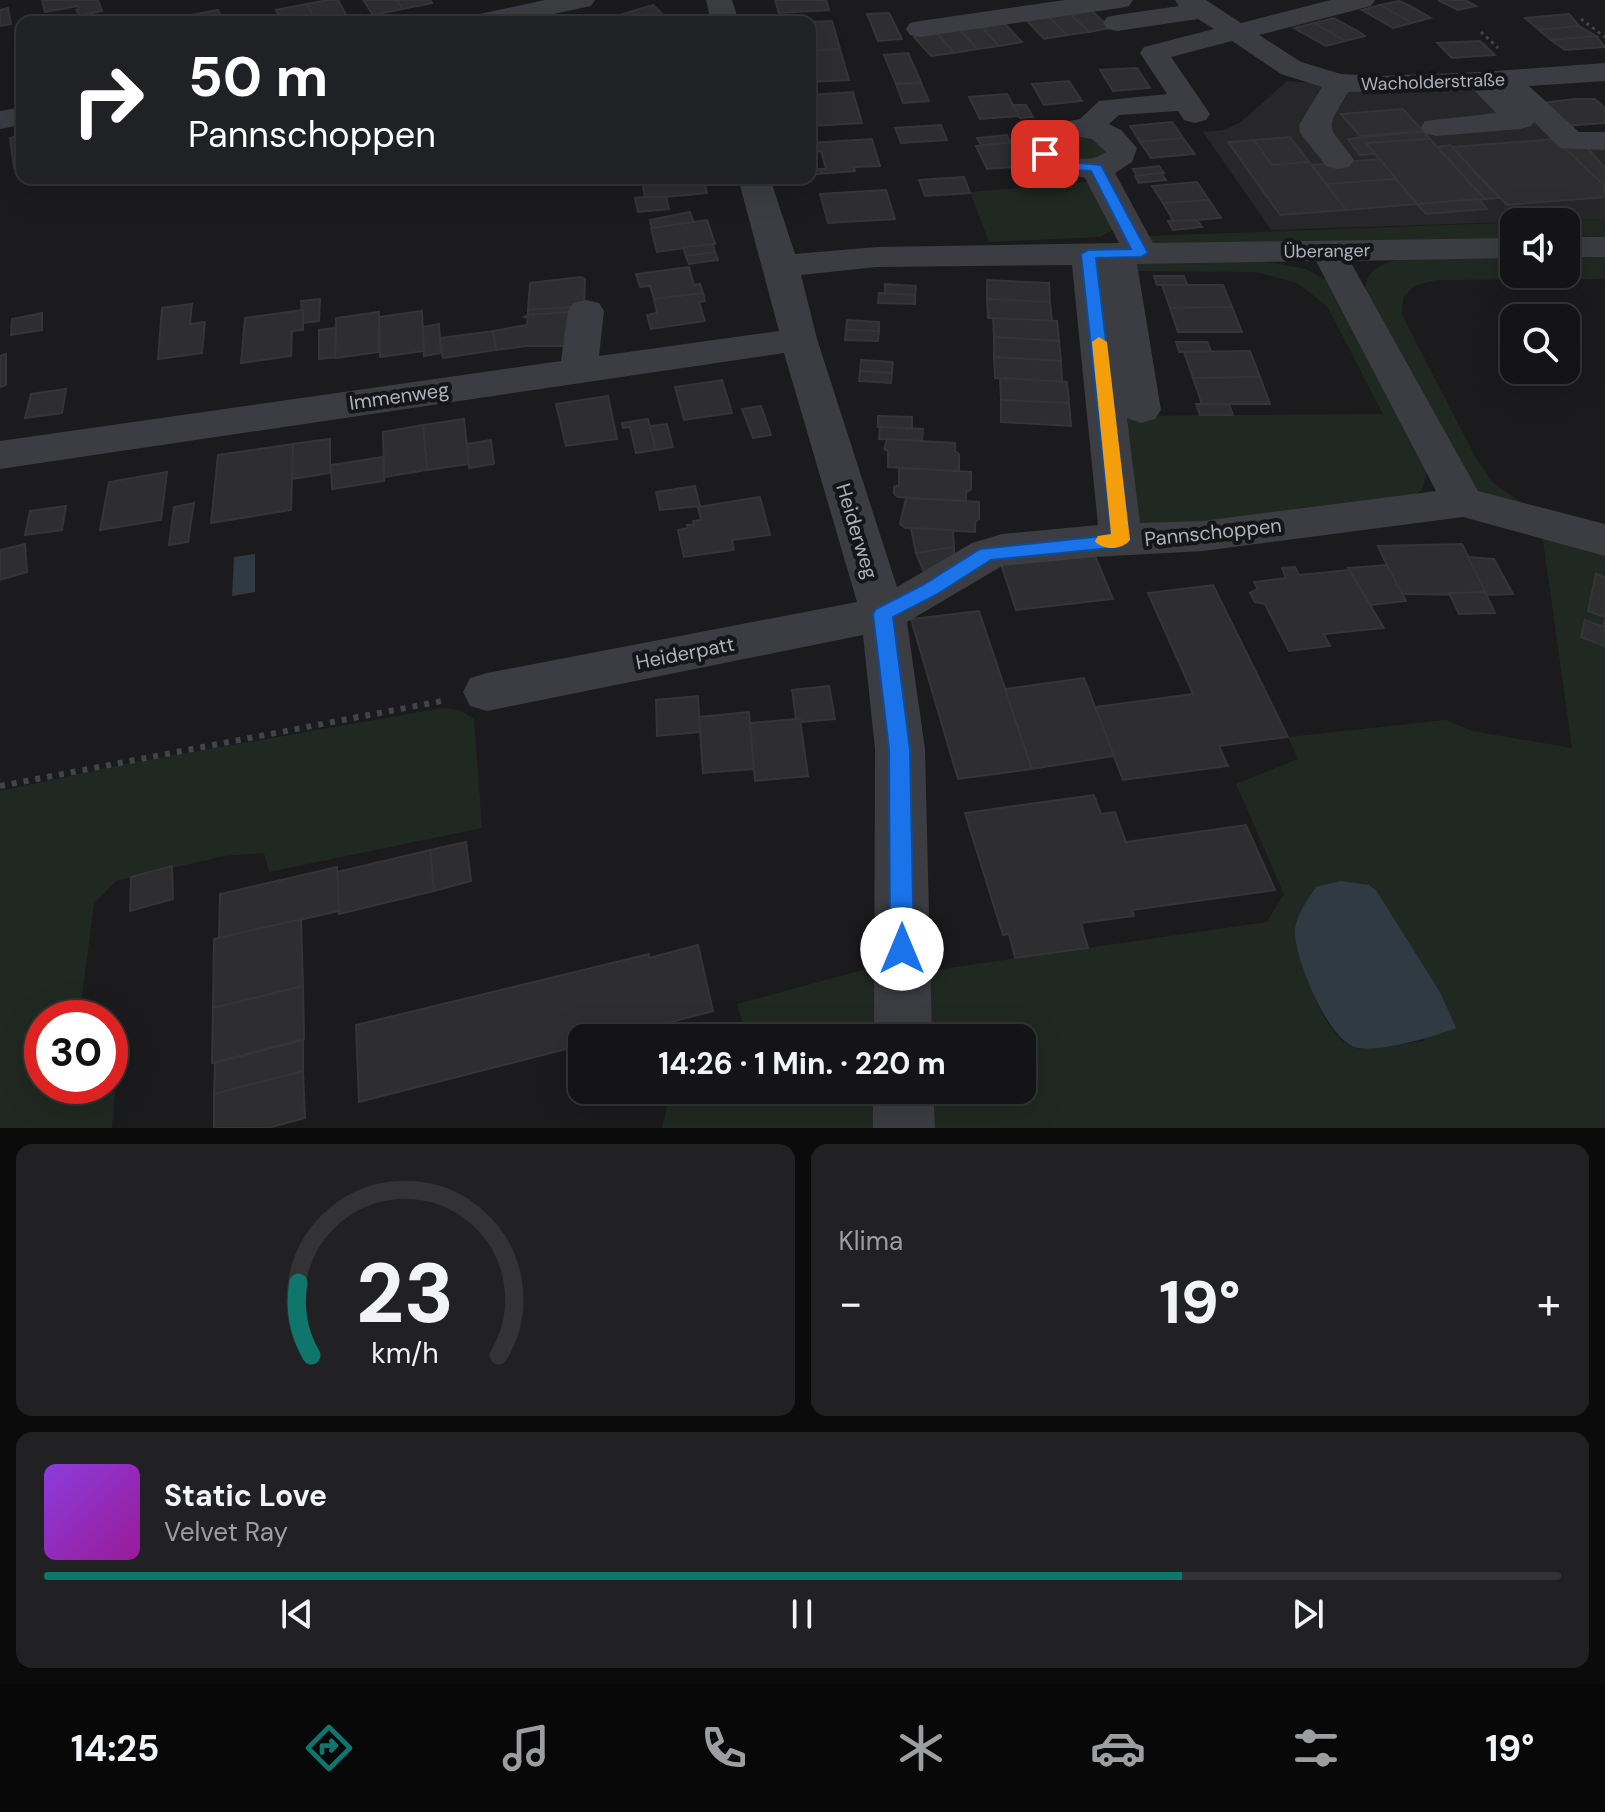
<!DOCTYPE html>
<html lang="de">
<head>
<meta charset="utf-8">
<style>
	body { margin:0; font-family:"DM Sans",sans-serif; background:#212123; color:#f1f3f6; height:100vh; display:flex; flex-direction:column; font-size:30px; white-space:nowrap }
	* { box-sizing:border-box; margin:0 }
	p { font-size:26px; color:#9d9ea1 }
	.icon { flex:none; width:44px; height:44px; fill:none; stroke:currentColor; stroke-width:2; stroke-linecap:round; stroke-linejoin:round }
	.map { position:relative; height:1128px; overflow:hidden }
	.sheet { display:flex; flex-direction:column; gap:16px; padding:16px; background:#0b0b0c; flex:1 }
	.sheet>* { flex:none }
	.hud { position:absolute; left:16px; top:16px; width:800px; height:168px; border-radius:16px; box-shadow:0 8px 32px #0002,0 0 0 2px #333335; background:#202124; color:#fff; overflow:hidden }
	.buttons { position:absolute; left:1500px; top:208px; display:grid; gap:16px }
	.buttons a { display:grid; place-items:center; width:80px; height:80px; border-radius:16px; background:#141416; box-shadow:0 8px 32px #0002,0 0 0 2px #333335; font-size:40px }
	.speed { position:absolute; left:24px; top:1000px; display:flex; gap:16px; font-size:40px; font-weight:700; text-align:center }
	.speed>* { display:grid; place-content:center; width:104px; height:104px; border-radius:50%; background:#141416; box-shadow:0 8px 32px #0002,0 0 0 2px #333335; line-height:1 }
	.speed .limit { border:12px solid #d22; background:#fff; color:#111 }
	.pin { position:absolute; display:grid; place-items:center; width:68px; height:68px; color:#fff; margin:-34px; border-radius:16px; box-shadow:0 4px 12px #0006 }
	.me { position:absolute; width:88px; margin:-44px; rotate:0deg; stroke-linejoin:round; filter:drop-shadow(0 0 6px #0008) }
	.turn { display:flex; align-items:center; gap:28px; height:168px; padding:0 40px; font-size:36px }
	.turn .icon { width:104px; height:104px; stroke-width:2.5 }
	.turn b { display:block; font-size:56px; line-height:68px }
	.big { font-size:60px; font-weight:700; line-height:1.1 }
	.sheet .card { flex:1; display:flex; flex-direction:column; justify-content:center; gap:12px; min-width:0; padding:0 28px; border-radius:16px; background:#212123 }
	.sheet .dial { align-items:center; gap:0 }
	.dial svg { height:208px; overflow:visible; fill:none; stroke:#333335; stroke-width:7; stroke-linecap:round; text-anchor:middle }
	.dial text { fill:#f1f3f6; stroke:none }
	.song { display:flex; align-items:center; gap:24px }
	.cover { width:96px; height:96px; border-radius:12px; background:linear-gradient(135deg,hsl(270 70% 55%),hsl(300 70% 35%)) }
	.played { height:8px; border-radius:4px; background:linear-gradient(90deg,#0f766e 75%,#333335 75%) }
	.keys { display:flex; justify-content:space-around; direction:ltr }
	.heat { display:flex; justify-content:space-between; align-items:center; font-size:44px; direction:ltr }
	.sheet .tiles { flex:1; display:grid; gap:16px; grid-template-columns:1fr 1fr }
	.card:last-child { grid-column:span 2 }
	.trip { position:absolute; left:568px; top:1024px; width:468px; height:80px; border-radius:16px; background:#141416; box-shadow:0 8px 32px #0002,0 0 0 2px #333335; font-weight:700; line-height:80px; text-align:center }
	.tabs { display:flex; height:128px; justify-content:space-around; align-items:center; background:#080809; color:#9d9ea1 }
	.tabs .icon { width:56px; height:56px }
	.tabs .selected { color:#0f766e }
	.tabs b { font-size:36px; color:#f1f3f6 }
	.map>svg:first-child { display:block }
	.built { fill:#27272a }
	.green { fill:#202921; fill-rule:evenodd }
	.water { fill:#303a42 }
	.building { fill:#2e2e31; stroke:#353539; stroke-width:2 }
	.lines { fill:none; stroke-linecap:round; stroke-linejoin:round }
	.path-far1 { stroke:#41444a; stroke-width:3; stroke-dasharray:3 4; stroke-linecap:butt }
	.path { stroke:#41444a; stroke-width:6; stroke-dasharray:5 7; stroke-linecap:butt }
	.minor { fill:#3b3d42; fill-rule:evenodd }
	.route { fill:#1a73e8; stroke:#114b97; stroke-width:2 }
	.slow { fill:#f59e0b }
	.labels { text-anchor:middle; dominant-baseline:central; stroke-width:8; stroke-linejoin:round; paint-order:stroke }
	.far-street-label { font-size:18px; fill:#adb2bd; stroke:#161618 }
	.street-label { font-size:20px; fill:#adb2bd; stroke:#161618 }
</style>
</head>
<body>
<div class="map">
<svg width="1605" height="1128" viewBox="0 0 1605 1128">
	<rect width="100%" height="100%" fill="#1b1b1d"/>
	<polygon class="built" points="1287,81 1358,87 1495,82 1553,137 1605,142 1605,219 1271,230 1203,132 1223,130 1241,122"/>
	<g class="green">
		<polygon points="1086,132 1112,151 1091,162 1058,155 1055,137"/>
		<polygon points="1098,181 1112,220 1112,230 1100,237 989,242 970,192"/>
		<polygon points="1605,219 1605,239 1566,239 1566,222 1514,222 1514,240 1153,247 1149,236"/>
		<path d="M1566,255H1605V279L1436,280L1414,286L1403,298L1402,315L1477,460L1493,483L1525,505L1486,497L1466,481L1365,300C1365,290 1364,279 1373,271C1398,248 1480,256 1514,256V274H1566Z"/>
		<polygon points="1263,261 1306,269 1326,280 1430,461 1422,490 1401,503 1131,531 1118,416 1383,414 1327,306 1297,283 1255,272 1127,271 1124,263"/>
		<path d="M1542,533L1605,550V1128H917V1090H1022V1038H916L915,973L1267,922L1284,894L1236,784L1298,759L1288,737L1446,720L1472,731L1572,748ZM1369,885L1376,890L1440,992L1424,1041C1408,1042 1370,1052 1356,1048C1321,1039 1302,961 1295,931Z"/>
		<polygon points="442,708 459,710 474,719 482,828 269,872 264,853 224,856 116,881 94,904 79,1018 42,1018 42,1086 110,1086 110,1047 119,1045 112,1128 0,1128 0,791 130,763"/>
		<polygon points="885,964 885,1038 735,1038 746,1035 737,1004"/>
		<polygon points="671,1090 885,1090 886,1128 662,1128"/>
	</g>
	<g class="water">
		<polygon points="255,554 255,592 232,596 234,557"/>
		<path d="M1341,881L1369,885L1376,890L1440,992L1456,1028C1433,1037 1382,1052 1358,1048C1329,1044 1295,959 1295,932C1295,917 1308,899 1316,887Z"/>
	</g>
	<g class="building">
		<polygon points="42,0 98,0 102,11 77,16 80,15 76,10 79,9 78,6 45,12"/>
		<polygon points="328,0 338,0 349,20 316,22 307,4"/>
		<polygon points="363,0 397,0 403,9 373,15"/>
		<polygon points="397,0 430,0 432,3 403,9"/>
		<polygon points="775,0 826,0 829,10 779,13"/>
		<polygon points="1438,0 1465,0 1476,6 1458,10"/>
		<polygon points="1399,1 1410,6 1431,18 1412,23 1380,5"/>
		<polygon points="307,4 316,22 282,22 276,10"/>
		<polygon points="653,5 671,22 610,22 606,19"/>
		<polygon points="1380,5 1412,23 1393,28 1362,10"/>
		<polygon points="8,8 11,24 0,26 0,10"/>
		<polygon points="218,10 222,19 234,16 236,22 188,22 186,16"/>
		<polygon points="1091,10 1110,28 1089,32 1069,13"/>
		<polygon points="889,13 902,39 878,41 867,14"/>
		<polygon points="1069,13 1089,32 1067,35 1048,16"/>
		<polygon points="1569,14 1579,26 1539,30 1525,18"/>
		<polygon points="1048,16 1067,35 1044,39 1026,20"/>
		<polygon points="1334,18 1361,33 1365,36 1345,41 1314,23"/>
		<polygon points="832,21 840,49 810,51 810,22"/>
		<polygon points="1004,23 1022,42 999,46 981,26"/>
		<polygon points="1314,23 1345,41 1326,46 1294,28"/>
		<polygon points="981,26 999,46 977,49 960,30"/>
		<polygon points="1579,26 1596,36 1551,40 1539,30"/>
		<polygon points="960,30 977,49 954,53 937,33"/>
		<polygon points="937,33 954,53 931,56 914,37"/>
		<polygon points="1596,36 1605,47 1565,50 1551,40"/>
		<polygon points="1480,41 1495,55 1452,58 1437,43"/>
		<polygon points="840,49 849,80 810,82 810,51"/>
		<polygon points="908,53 921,82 896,84 884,55"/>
		<polygon points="1137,68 1150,88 1113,91 1100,70"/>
		<polygon points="1069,81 1082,101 1044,105 1032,84"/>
		<polygon points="921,83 929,101 903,103 896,84"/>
		<polygon points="853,92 862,123 810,126 810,95"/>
		<polygon points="1007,94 1019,116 980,119 969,97"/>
		<polygon points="1575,99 1595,99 1605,108 1605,123 1565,126 1541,103"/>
		<polygon points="1013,105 1026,105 1033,117 1020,118"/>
		<polygon points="1403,109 1423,131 1360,136 1341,114"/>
		<polygon points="1172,122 1183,138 1140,142 1130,126"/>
		<polygon points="941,125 947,140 901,143 895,128"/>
		<polygon points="1423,131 1430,139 1366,143 1375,154 1360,155 1348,139"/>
		<polygon points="22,135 22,172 14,168 10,138"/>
		<polygon points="1007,135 1011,143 981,145 977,138"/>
		<polygon points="1290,137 1309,162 1272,165 1254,140"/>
		<polygon points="1183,138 1195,154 1151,158 1140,142"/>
		<polygon points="872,139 880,166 854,167 855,171 817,174 823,173 816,169 826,169 821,151 811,152 810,143"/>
		<polygon points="1430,139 1437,147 1485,199 1417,204 1366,143"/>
		<polygon points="1555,139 1605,186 1605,197 1507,205 1452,147"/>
		<polygon points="1254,140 1272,165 1309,162 1346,210 1280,215 1228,142"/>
		<polygon points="1016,142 1028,166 987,169 976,146"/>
		<polygon points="1584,144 1605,168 1605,186 1561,145"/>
		<polygon points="1450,145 1452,147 1499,198 1485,199 1437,147"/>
		<polygon points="1380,159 1396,179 1327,184 1311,165"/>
		<polygon points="1159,166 1164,173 1137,176 1133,169"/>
		<polygon points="1161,173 1166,180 1139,183 1135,176"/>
		<polygon points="964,177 970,193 925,196 919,180"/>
		<polygon points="642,178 703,178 707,193 645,199"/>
		<polygon points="1396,179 1417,204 1346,210 1327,184"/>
		<polygon points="1197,182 1209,200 1163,203 1152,186"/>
		<polygon points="886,190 895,219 828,223 820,194"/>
		<polygon points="645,197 666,197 669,209 638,212 635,198"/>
		<polygon points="1479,199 1487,209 1426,214 1417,204"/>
		<polygon points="1209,200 1221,218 1174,222 1163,203"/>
		<polygon points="690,212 694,223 652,228 650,220"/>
		<polygon points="707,220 715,244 657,252 651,228"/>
		<polygon points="1197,220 1202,227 1173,230 1168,221"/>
		<polygon points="713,244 715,252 686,256 683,247"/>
		<polygon points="715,252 718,260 689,264 686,256"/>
		<polygon points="689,267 694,285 700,284 703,293 654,299 650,286 640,287 636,274"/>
		<polygon points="1154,276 1184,276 1187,285 1157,285"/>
		<polygon points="581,277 585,279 584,307 528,310 530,283"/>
		<polygon points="987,280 1049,283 1050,302 987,299"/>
		<polygon points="885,284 916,286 915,295 885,294"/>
		<polygon points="1162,285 1223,285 1232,307 1170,308"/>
		<polygon points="703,293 705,301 699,302 705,321 651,329 647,315 657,313 654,299"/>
		<polygon points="879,293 915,295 915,304 878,303"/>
		<polygon points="320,299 319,321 303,323 301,301"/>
		<polygon points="987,299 1050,302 1052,321 988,318"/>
		<polygon points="192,304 190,324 205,322 202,353 158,359 162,308"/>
		<polygon points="572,307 571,312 528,315 528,310"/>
		<polygon points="1232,307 1242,332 1178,332 1170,308"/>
		<polygon points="303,310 303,330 292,331 291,356 241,363 245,318"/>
		<polygon points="422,311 424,351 380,357 379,317"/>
		<polygon points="379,312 379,352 335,358 336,318"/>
		<polygon points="571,312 570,346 526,346 496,350 493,331 527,325 528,318 524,317 528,315"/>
		<polygon points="42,313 42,330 11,335 12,319"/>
		<polygon points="993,318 1057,321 1059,341 994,337"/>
		<polygon points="847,320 879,322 879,331 846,330"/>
		<polygon points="439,324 441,353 424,356 423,327"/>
		<polygon points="336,328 335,357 319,359 319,330"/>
		<polygon points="846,330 879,331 878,341 845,340"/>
		<polygon points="493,331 496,350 443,358 440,338"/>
		<polygon points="994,337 1059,341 1061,361 994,357"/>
		<polygon points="1176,342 1207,342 1211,351 1179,352"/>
		<polygon points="1250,351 1260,377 1193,378 1184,352"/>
		<polygon points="6,354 6,385 0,387 0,356"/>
		<polygon points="994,357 1061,361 1062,382 995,378"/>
		<polygon points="861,360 893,362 892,373 860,371"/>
		<polygon points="860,371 892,373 891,383 859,381"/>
		<polygon points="1260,377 1270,404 1202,404 1193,378"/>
		<polygon points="1000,378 1067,382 1069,403 1001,400"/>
		<polygon points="722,380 732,413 684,420 675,387"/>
		<polygon points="66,389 62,413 25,418 31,394"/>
		<polygon points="608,396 617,439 566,446 556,404"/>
		<polygon points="1001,400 1069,403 1071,426 1001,422"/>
		<polygon points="1196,404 1229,404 1233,415 1200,415"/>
		<polygon points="761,406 771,435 753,438 742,409"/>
		<polygon points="878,416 912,417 912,429 878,427"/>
		<polygon points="464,419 469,464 427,470 423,425"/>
		<polygon points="648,419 656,450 636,453 630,427 623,428 622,423"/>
		<polygon points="667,424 673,447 656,450 650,426"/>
		<polygon points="423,425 427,470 384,477 383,432"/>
		<polygon points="880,427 923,429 922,441 879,439"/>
		<polygon points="330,439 330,473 292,479 293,444"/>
		<polygon points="887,439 955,443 955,451 959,454 959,471 888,467 888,451 884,449"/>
		<polygon points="491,440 494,464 469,468 467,444"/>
		<polygon points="293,444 291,510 211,523 218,455"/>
		<polygon points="383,457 384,481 332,489 331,465"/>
		<polygon points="899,468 971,472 971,490 966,492 966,501 898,497 894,494 894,487 899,485"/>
		<polygon points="167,472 161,520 100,530 109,482"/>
		<polygon points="695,486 700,506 660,510 656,492"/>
		<polygon points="760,497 770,535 732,540 734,550 684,557 678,530 688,528 687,525 694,525 693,521 701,520 698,507"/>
		<polygon points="906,498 979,502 979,519 975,522 975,532 905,528 900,524"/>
		<polygon points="194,503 188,542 169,545 174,507"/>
		<polygon points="66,506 62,530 25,535 30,511"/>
		<polygon points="911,528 953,530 954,547 916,553"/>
		<polygon points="25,544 27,572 0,580 0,550"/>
		<polygon points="1462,544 1487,595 1400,594 1378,546"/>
		<polygon points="954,547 954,558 926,577 916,553"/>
		<polygon points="1093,551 1113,599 1016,610 1000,561"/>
		<polygon points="1468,557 1494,559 1513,594 1487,595"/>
		<polygon points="1387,565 1406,601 1371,605 1348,568"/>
		<polygon points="1295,567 1299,575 1349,570 1384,628 1324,634 1330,646 1289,651 1265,604 1255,602 1250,593 1258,589 1254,582 1286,578 1282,568"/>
		<polygon points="1596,574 1605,577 1605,617 1588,611"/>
		<polygon points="1213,585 1288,737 1219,746 1228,766 1123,780 1095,707 1193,694 1148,593"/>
		<polygon points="1485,592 1495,613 1459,614 1449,593"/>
		<polygon points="979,611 1032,769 958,779 911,619"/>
		<polygon points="1605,619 1605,646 1581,637 1585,620 1603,627"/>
		<polygon points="1084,678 1114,756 1032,769 1005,689"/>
		<polygon points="829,686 835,719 801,722 800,719 796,719 792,690"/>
		<polygon points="698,696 700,732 657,736 656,700"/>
		<polygon points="749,712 754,769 703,773 699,717"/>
		<polygon points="796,719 800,719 808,776 755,781 750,723"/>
		<polygon points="1094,795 1101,814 1115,812 1126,842 1246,825 1275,890 1132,910 1134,916 1081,923 1088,948 1015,958 1009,934 1003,935 965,813"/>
		<polygon points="466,842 471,881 434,891 430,850"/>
		<polygon points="430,850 434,891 339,914 337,872"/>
		<polygon points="172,866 173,899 130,911 131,877"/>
		<polygon points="337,867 339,911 219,938 220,894"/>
		<polygon points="301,919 303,986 213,1008 214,939"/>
		<polygon points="698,945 713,1011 611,1038 582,1038 582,1045 359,1102 356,1025 649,954 649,958"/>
		<polygon points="303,986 304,1039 212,1063 213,1008"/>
		<polygon points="303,1040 303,1071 214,1094 215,1063"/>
		<polygon points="303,1071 305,1118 268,1128 214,1128 214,1094"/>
	</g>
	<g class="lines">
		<g class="path-far1">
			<polyline points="1581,19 1605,37"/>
			<polyline points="1481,32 1498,48"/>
		</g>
		<polyline class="path" points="0,786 447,700"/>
		<g class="minor">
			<polygon points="545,0 595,0 591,6 517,22 466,22 470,16"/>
			<polygon points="706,0 732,0 739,22 711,22"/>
			<polygon points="1065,0 1133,0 1129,6 1120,8 920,37 910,35 906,29 910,23 920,21"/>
			<path d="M1175,0H1206L1241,23L1331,0H1375L1371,6L1259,35L1301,62L1341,74L1378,76L1481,72L1605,63V81L1529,86L1579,132H1605V150L1560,148L1534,122L1531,126L1520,129L1436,136L1425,133L1421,127L1425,121L1496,113L1474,90L1348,92C1323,135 1328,122 1354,160L1349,167L1338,169L1327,167L1300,133L1299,125L1322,87L1281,74L1232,41L1171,57L1210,114L1206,120L1195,123L1184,120L1178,111L1119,115L1109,124L1121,130L1137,148L1132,162L1115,173L1153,243L1514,238V258L1350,261L1478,491L1605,524V556L1463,517L1203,551L1094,557L1002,566L907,622L925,749L932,1038H874L875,749L863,635L487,711L470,706L463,692L470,678L487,673L857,602L784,353L0,469V441L561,361L568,311L573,303L586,300L599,303L604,311L599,356L779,331L738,178H770L795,254L877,247L1119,243L1085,178L1045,168L1026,146L1038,127L1080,119L1099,101L1167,94L1140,53L1144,47L1214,29L1198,19L1117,31L1107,29L1103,23L1107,17L1117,15L1179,6ZM1073,136L1092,139L1106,152C1089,164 1071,159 1057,146L1060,139ZM1316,261L1436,491L1203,521L1140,523L1127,418L1141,423L1155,419L1161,410L1137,264ZM1072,265L1098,525L1002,534L972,543L897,587L817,339L801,275L877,267Z"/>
			<polygon points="22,107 22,125 0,129 0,111"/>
			<rect x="1566" y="237" width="39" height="20"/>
			<polygon points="873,1090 933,1090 935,1128 873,1128"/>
		</g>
	</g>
	<polygon class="route" points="1045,150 1069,162 1101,165 1148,253 1141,257 1096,258 1130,540 1121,547 991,560 936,595 893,617 910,749 914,949 910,957 902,960 894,957 890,949 889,749 873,614 876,609 923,585 980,549 1111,535 1081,254 1088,250 1131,249 1091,171 1062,169 1041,157 1041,151"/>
	<path class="slow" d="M1099,337L1107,342L1130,540C1123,550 1102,551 1095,541L1098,536L1111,534L1092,342Z"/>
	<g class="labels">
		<g class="far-street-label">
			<text transform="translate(1433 82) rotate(-2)">Wacholderstraße</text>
			<text transform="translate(1327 251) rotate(-1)">Überanger</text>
		</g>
		<g class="street-label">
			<text transform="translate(399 396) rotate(-8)">Immenweg</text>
			<text transform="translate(857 531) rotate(73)">Heiderweg</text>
			<text transform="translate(1213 532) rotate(-6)">Pannschoppen</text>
			<text transform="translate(685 653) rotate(-11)">Heiderpatt</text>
		</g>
	</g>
</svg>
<div class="buttons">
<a><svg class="icon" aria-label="sound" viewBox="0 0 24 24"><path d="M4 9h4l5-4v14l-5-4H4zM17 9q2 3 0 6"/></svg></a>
<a><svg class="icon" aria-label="search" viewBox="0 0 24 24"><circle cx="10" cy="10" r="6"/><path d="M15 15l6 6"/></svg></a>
</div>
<div class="speed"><div class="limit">30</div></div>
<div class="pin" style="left:1045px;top:154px;background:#d93025"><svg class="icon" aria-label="arrive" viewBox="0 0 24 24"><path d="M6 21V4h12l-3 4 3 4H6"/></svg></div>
<svg class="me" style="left:902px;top:949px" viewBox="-20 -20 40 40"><circle r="19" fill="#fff"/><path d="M0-13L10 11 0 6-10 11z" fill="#1a73e8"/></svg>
<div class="trip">14:26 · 1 Min. · 220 m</div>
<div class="hud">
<div class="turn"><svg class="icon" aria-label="right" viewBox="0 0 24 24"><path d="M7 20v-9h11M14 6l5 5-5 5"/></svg><div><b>50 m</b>Pannschoppen</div></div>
</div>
</div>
<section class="sheet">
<div class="tiles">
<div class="card dial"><svg viewBox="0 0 100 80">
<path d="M14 69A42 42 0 1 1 86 69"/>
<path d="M14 69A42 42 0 0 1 9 41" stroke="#0f766e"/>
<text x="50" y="56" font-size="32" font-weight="700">23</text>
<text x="50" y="72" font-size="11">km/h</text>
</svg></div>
<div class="card"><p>Klima</p>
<div class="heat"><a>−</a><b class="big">19°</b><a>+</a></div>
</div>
<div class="card">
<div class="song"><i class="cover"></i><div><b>Static Love</b><p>Velvet Ray</p></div></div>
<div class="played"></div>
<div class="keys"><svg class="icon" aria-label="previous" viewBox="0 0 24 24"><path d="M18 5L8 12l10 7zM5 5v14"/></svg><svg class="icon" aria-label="pause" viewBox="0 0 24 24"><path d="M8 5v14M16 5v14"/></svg><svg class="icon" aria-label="next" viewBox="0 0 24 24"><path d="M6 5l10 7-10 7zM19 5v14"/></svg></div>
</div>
</div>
</section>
<nav class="tabs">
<b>14:25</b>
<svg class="icon selected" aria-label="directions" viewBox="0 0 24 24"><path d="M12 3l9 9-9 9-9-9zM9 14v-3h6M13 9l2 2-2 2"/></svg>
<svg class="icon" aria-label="music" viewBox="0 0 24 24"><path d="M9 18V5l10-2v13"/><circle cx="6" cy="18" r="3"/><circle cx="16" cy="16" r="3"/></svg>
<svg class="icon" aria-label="phone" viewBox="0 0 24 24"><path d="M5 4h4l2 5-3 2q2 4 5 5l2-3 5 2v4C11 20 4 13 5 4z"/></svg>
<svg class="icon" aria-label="climate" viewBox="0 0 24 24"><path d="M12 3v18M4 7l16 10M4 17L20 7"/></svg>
<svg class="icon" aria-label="car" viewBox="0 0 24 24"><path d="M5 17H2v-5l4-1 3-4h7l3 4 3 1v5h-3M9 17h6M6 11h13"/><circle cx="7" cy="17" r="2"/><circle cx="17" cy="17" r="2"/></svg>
<svg class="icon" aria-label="filters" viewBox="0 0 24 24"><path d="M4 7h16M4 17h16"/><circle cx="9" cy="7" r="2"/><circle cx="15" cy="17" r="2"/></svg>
<b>19°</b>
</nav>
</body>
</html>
